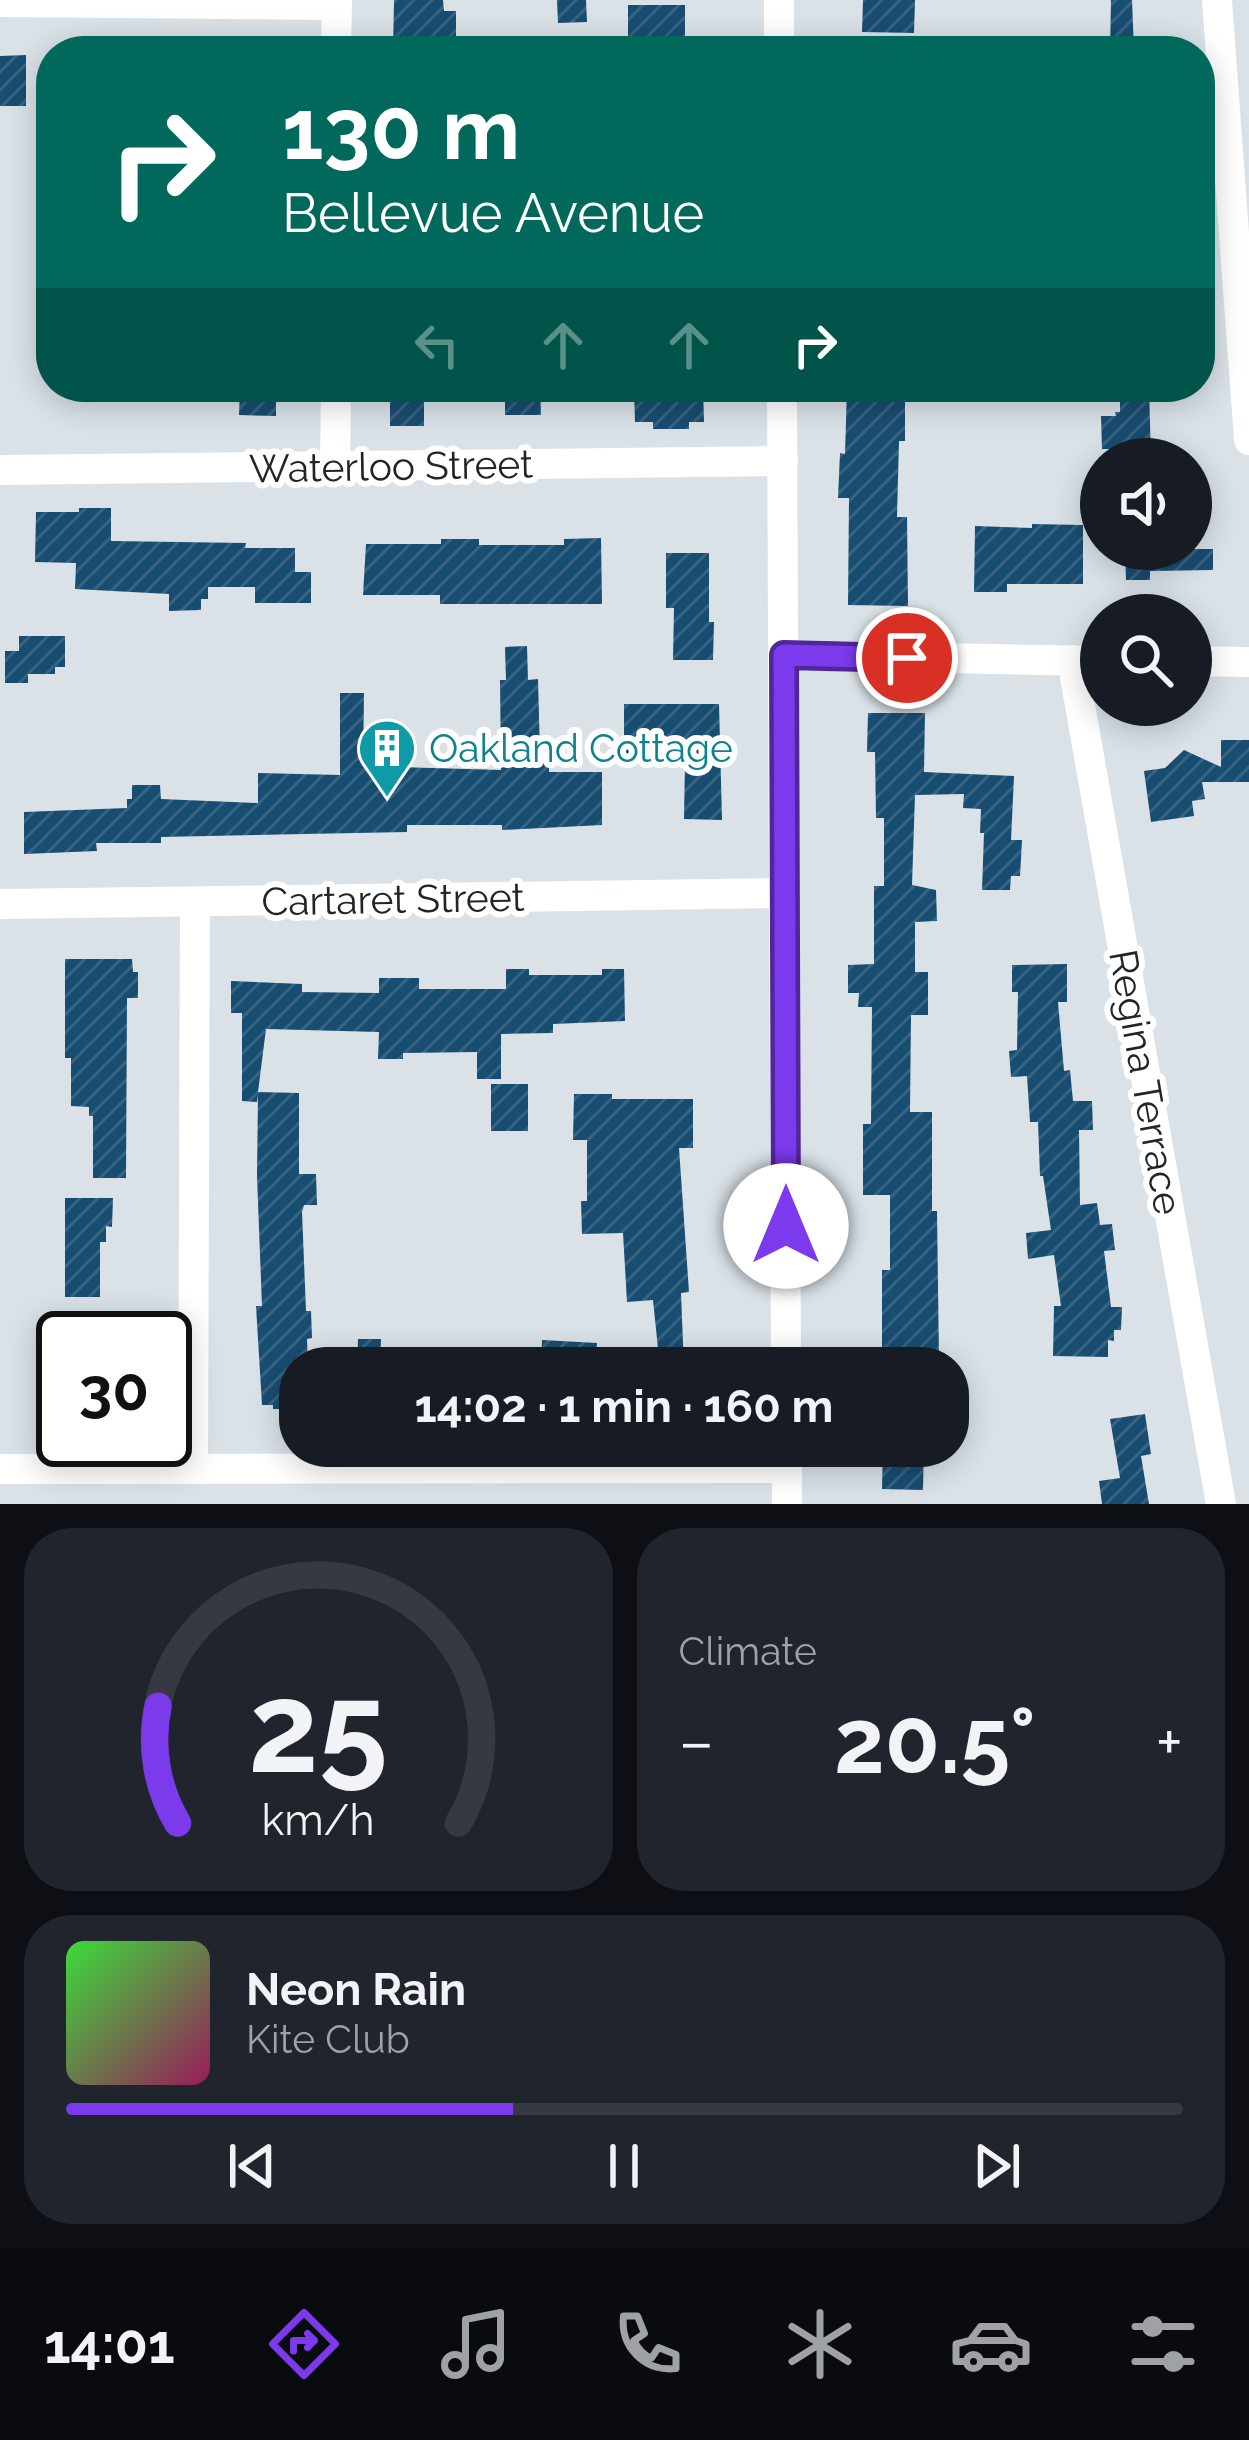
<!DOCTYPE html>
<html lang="en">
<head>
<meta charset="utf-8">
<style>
	body { margin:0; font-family:Raleway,sans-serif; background:#20242c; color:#f1f3f6; height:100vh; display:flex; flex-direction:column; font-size:45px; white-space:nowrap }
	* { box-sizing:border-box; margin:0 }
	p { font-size:39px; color:#9ea1a6 }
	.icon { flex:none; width:66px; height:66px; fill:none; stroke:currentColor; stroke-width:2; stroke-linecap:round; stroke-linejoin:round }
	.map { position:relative; height:1504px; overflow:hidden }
	.drawer { display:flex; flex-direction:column; gap:24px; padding:24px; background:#0d0f14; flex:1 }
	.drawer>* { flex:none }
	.hud { position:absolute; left:36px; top:36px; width:1179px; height:366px; border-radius:48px; box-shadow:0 6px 30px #0003; background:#00695c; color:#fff; overflow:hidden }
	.tools { position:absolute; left:1080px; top:438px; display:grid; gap:24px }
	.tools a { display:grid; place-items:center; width:132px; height:132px; border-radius:50%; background:#171b24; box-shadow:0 6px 30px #0003; font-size:60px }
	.speed { position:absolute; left:36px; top:1311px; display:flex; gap:24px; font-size:60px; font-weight:700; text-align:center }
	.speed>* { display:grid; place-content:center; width:156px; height:156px; border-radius:50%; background:#171b24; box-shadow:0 6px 30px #0003; line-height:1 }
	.speed .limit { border:6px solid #111; border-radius:18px; background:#fff; color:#111 }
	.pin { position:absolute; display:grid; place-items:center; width:102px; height:102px; color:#fff; margin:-51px; border:6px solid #fff; border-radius:50%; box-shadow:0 3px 12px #0007 }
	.me { position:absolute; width:132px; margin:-66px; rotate:0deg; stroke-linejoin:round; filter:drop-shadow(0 0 9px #0008) }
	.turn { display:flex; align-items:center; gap:42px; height:252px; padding:0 48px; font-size:54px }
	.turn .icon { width:156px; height:156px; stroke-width:2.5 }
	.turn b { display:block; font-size:84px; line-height:102px }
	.lanes { display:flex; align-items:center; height:114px; padding:0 48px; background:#0003; justify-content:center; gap:60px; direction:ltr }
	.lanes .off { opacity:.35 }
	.big { font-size:90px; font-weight:700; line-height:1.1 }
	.drawer .card { flex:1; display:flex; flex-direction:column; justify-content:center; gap:18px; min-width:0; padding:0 42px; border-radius:48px; background:#20242c }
	.drawer .dial { align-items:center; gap:0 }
	.dial svg { height:312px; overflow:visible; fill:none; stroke:#363941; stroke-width:7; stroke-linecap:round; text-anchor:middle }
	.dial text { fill:#f1f3f6; stroke:none }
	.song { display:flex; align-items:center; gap:36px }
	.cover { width:144px; height:144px; border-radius:18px; background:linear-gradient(135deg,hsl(120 70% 55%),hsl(330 70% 35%)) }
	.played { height:12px; border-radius:6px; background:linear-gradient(90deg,#7c3aed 40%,#363941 40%) }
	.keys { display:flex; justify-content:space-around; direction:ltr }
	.heat { display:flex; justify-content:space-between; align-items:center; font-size:66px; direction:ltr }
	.drawer .tiles { flex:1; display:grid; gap:24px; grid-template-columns:1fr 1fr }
	.card:last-child { grid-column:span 2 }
	.trip { position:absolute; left:279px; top:1347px; width:690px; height:120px; border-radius:48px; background:#171b24; box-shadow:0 6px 30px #0003; font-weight:700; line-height:120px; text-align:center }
	.dock { display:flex; height:192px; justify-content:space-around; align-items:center; background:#090b0e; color:#9ea1a6 }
	.dock .icon { width:84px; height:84px }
	.dock .on { color:#7c3aed }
	.dock b { font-size:54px; color:#f1f3f6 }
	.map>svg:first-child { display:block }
	.building { fill:url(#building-hatch) }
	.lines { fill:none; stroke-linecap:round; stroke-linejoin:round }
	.minor { stroke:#fff; stroke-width:30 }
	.route-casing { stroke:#51269a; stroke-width:30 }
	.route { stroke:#7c3aed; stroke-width:21 }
	.labels { text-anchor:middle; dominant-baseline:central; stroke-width:12; stroke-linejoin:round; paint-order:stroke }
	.street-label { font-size:39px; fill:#222527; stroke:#fff }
	.culture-label { font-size:39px; fill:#0d838f; stroke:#fff; text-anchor:start }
</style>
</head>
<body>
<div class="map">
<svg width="1249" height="1504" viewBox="0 0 1249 1504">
	<defs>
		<pattern id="building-hatch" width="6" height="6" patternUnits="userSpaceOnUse" patternTransform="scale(3)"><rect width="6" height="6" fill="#184d72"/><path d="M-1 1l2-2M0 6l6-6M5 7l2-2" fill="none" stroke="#396481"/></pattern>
	</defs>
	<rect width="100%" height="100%" fill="#dae2e8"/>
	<g class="building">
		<polygon points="394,0 443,0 444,11 456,11 456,51 393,51"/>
		<polygon points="557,0 586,0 587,22 558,23"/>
		<polygon points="863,0 915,0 914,33 862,32"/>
		<polygon points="1111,0 1132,0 1134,51 1110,51"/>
		<rect x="628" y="5" width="57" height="46"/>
		<polygon points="26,55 26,106 0,106 0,56"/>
		<polygon points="240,387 276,387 276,416 239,415"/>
		<polygon points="505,387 540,387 541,415 505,415"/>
		<polygon points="654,387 703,387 704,422 689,422 689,429 653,429 653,422 635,422 634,389"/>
		<polygon points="847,387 905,387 905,441 899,441 897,517 907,517 908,606 848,605 849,498 838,498 840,453 845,454"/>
		<polygon points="1120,387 1149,387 1151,459 1123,459 1122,449 1102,449 1101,416 1116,416 1115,412 1120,412"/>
		<rect x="390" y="389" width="34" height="37"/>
		<polygon points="79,508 111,508 111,541 246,543 245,548 295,548 295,572 311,572 311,603 255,603 255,587 208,587 208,599 201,599 201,610 169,611 169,594 75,589 76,563 35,562 36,512 79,512"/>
		<polygon points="1032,524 1083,525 1083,584 1007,584 1007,592 974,592 975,526 1032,528"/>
		<polygon points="601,538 602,604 440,604 440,595 363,595 366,544 441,544 441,539 479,539 479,545 564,545 564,539"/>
		<polygon points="1125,549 1213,549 1213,570 1150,571 1150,580 1126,580"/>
		<polygon points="666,553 709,553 709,622 714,622 713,660 673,660 674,608 666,608"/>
		<polygon points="19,636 65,636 65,667 55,667 55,674 28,674 28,683 5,683 5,651 19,651"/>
		<polygon points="527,646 528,680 538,679 540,755 549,755 549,772 602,772 602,825 502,830 502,825 407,825 407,832 161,837 161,843 96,843 97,851 24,854 24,812 127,808 127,799 132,799 132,785 160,785 161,799 258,803 258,773 340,775 340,693 364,693 363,766 501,770 500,680 506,680 505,647"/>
		<polygon points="624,704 719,704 722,820 684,819 685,760 624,759"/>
		<polygon points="868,713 925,713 924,772 1014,776 1011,840 1022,840 1020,876 1011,876 1010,890 982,890 984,833 980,833 981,809 963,808 964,794 915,795 912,885 936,890 937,921 915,922 915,972 928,972 928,1015 911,1015 910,1112 932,1112 932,1211 937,1211 939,1360 882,1359 882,1270 890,1270 890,1195 863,1195 863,1124 871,1124 872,1007 858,1007 859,993 848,993 848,965 874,964 874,886 884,886 884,818 876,818 875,752 867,752"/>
		<polygon points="1221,740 1249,740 1249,782 1202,782 1205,799 1192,801 1194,816 1151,822 1144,771 1165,768 1184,750 1221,767"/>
		<polygon points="65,959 132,959 133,972 138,972 138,998 127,998 126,1178 93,1178 93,1116 89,1116 89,1107 71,1106 71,1058 65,1058"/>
		<polygon points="1067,964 1067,1002 1058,1002 1064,1071 1070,1070 1073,1101 1092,1101 1093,1130 1079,1130 1080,1205 1097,1203 1100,1225 1112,1224 1115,1250 1104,1251 1111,1307 1122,1307 1121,1330 1114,1330 1114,1341 1108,1340 1108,1357 1053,1356 1054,1306 1061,1306 1054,1255 1028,1259 1026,1233 1051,1230 1043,1176 1040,1176 1038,1122 1030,1122 1027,1076 1011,1077 1009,1051 1017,1050 1018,992 1012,992 1012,965"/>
		<polygon points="506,969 529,969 529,975 602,975 602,969 624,969 625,1021 553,1024 553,1033 501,1034 501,1079 477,1079 477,1052 403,1053 403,1059 378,1059 379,1032 266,1029 258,1092 299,1093 299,1174 316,1174 317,1205 304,1205 302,1212 306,1311 311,1311 312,1338 307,1339 308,1368 300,1368 300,1409 273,1409 273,1405 262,1405 256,1306 262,1306 257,1176 258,1095 257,1102 242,1101 242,1013 231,1013 231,981 302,984 302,992 379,993 379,978 419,978 419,989 506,989"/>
		<rect x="491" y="1084" width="37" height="47"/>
		<polygon points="574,1094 612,1094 612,1099 693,1099 693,1148 679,1148 689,1292 681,1293 684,1368 660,1368 653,1300 627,1302 623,1233 582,1234 581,1201 587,1201 587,1140 573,1140"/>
		<polygon points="65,1198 113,1198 112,1227 106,1226 106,1242 100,1242 100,1297 65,1297"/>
		<polygon points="358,1339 381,1339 380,1368 357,1368"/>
		<polygon points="542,1340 597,1343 596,1367 541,1368"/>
		<polygon points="37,1361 63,1361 63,1397 36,1397"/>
		<polygon points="1145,1414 1151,1454 1141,1456 1149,1504 1102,1504 1099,1481 1120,1478 1110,1419"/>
		<polygon points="883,1446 924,1446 923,1490 882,1489"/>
	</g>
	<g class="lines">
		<g class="minor">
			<polyline points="1217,0 1249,440"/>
			<polyline points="0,2 337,5"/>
			<polyline points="336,51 337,0"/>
			<polyline points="779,51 779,0"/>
			<polyline points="782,387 786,1368"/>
			<polyline points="335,467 336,387"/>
			<polyline points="0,470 783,461"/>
			<polyline points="784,655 1101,661"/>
			<polyline points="1072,660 1221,1504"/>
			<polyline points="1191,661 1249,662"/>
			<polyline points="0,904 785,893"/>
			<polyline points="787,1446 787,1504"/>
			<polyline points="193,1467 195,902"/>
			<polyline points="0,1469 787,1468"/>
		</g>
	</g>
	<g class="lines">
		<defs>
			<polyline id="route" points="786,1226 784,655 907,658"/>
		</defs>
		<use href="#route" class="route-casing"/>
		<use href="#route" class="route"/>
	</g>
	<defs>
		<symbol id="building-pin" viewBox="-11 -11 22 30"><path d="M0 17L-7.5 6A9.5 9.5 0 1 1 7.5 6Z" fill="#0f9aa8" stroke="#fff"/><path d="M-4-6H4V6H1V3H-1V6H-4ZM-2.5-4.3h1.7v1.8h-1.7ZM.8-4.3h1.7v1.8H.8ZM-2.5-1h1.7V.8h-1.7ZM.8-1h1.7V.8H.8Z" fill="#fff"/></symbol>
	</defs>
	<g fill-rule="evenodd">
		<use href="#building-pin" x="354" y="715" width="66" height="90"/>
	</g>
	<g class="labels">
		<g class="street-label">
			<text transform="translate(391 466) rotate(-1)">Waterloo Street</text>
			<text transform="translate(393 899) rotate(-1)">Cartaret Street</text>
			<text transform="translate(1146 1082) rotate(80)">Regina Terrace</text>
		</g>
		<g class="culture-label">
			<text x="429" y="748">Oakland Cottage</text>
		</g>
	</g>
</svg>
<div class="tools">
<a><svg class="icon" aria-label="sound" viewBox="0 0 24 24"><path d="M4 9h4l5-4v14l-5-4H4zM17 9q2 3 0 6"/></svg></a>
<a><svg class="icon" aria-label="search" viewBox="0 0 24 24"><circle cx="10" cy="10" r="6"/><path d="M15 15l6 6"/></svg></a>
</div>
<div class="speed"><div class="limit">30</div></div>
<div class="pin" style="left:907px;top:658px;background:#d93025"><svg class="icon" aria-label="arrive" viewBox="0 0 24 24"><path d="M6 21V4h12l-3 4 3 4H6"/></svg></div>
<svg class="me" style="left:786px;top:1226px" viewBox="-20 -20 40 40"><circle r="19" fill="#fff"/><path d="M0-13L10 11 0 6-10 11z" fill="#7c3aed"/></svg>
<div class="trip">14:02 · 1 min · 160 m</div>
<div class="hud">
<div class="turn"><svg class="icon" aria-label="right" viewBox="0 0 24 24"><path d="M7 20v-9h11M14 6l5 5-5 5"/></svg><div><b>130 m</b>Bellevue Avenue</div></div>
<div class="lanes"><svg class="icon off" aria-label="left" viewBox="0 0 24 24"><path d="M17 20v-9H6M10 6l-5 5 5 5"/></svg><svg class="icon off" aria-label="ahead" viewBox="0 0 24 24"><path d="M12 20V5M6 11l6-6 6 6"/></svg><svg class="icon off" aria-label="ahead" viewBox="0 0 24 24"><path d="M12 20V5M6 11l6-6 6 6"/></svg><svg class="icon" aria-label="right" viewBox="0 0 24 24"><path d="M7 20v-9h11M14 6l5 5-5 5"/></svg></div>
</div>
</div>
<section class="drawer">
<div class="tiles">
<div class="card dial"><svg viewBox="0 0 100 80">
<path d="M14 69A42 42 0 1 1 86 69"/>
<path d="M14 69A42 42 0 0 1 9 39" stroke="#7c3aed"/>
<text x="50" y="56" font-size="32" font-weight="700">25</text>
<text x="50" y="72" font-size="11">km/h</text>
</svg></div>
<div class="card"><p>Climate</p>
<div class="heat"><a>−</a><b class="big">20.5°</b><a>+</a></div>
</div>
<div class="card">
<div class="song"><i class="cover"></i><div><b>Neon Rain</b><p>Kite Club</p></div></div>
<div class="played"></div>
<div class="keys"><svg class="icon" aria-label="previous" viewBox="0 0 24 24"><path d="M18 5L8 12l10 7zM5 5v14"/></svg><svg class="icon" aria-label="pause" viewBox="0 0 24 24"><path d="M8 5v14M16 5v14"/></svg><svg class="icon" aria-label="next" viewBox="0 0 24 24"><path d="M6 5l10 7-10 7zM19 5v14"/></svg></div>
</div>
</div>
</section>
<nav class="dock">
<b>14:01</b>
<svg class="icon on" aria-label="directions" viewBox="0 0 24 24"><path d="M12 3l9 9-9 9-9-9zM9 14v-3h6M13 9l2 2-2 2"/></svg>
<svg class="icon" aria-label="music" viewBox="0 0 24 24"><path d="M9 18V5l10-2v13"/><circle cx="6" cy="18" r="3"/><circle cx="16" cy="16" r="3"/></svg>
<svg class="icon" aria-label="phone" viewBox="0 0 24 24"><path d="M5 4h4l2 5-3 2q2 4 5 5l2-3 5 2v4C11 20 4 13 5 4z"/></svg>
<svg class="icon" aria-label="climate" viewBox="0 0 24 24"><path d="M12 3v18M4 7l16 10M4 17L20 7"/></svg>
<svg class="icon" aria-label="car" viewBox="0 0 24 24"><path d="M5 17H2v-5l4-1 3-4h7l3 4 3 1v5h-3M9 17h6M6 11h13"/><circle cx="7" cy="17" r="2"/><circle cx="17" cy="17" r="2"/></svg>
<svg class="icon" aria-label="filters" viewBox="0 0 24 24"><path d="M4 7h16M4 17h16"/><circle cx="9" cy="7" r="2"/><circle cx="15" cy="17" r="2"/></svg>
</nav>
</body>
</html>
